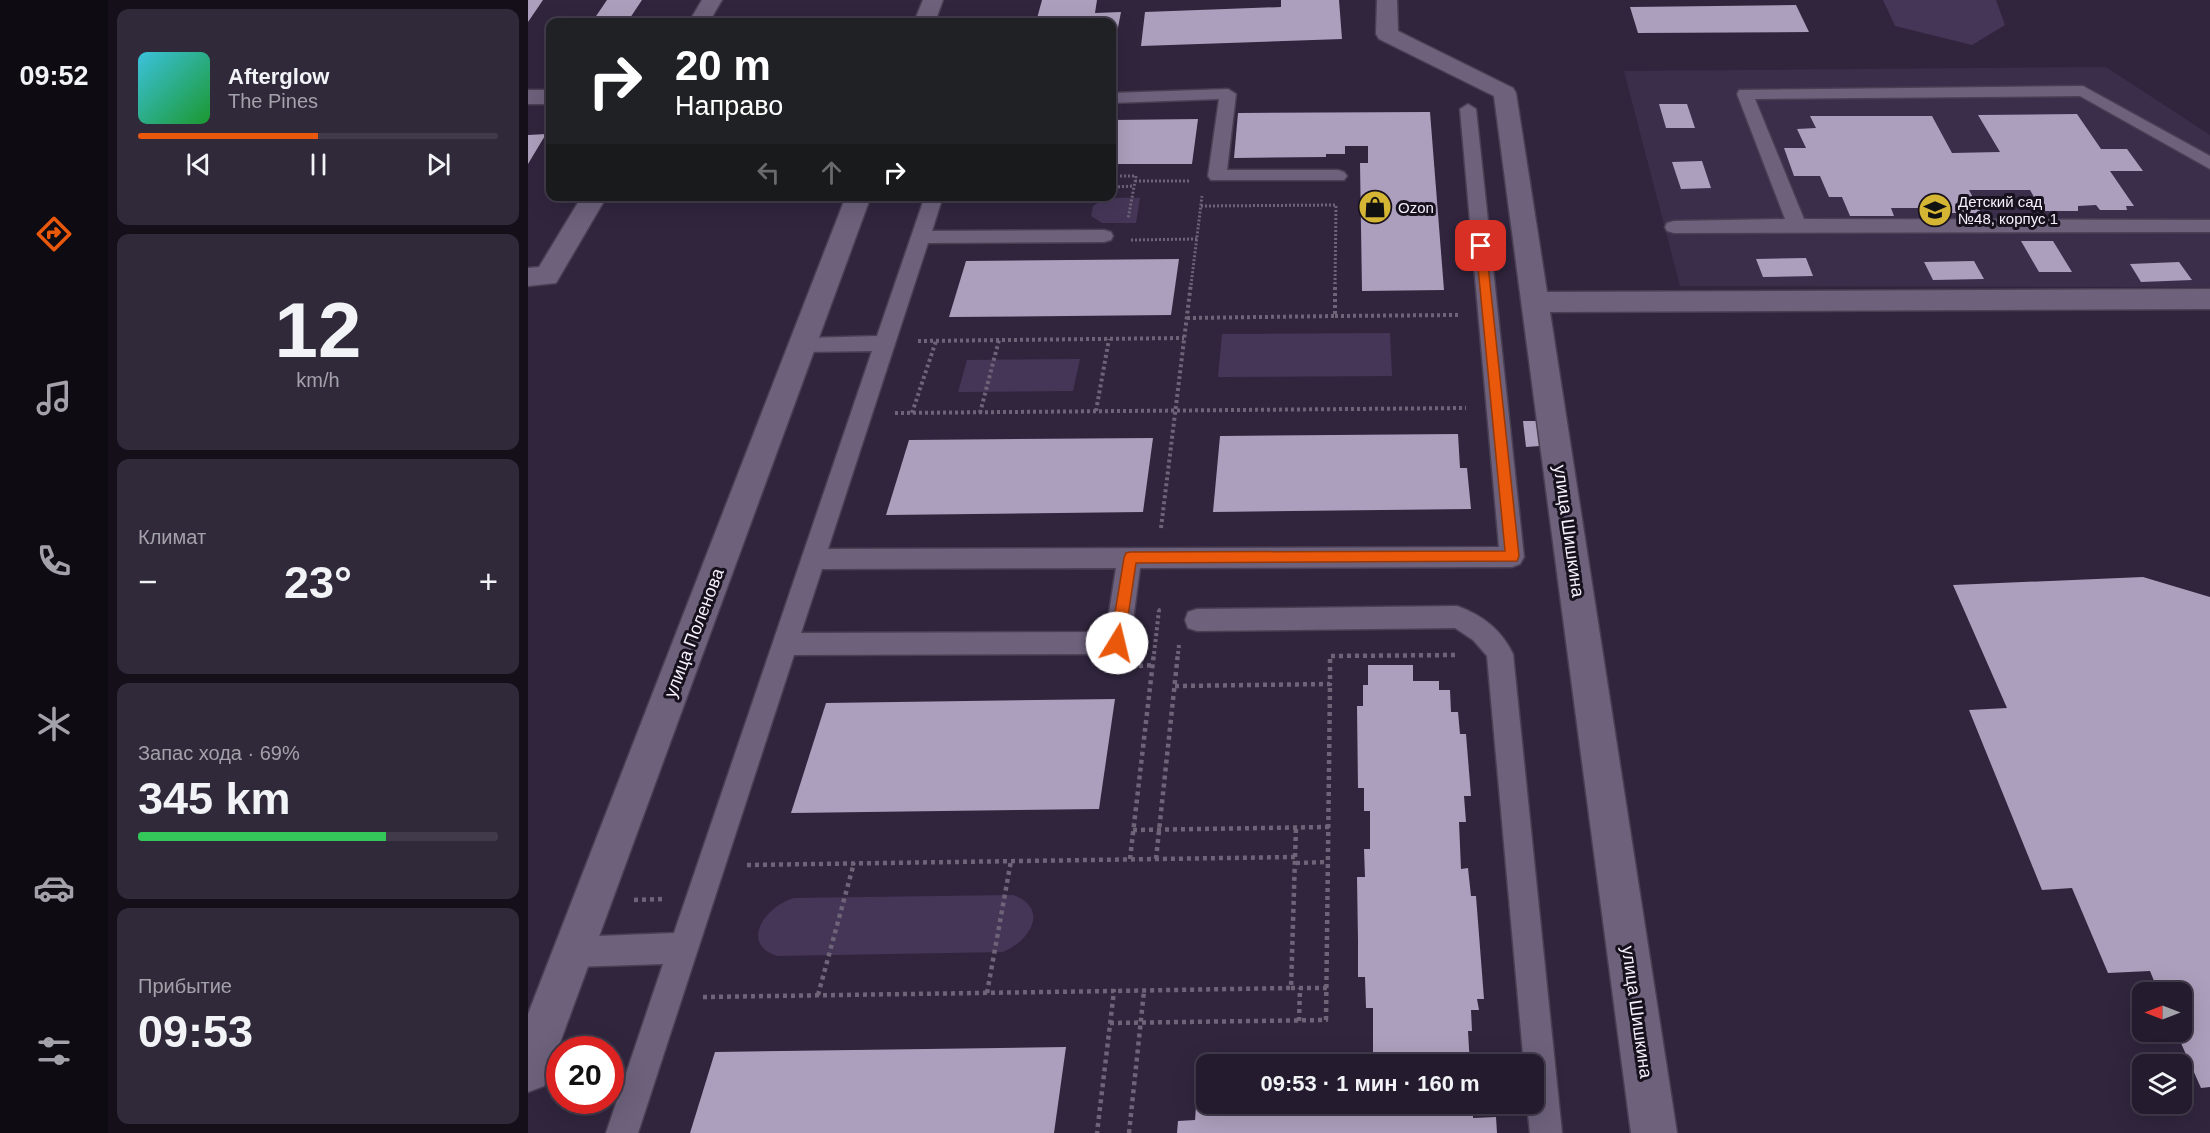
<!DOCTYPE html>
<html lang="ru">
<head>
<meta charset="utf-8">
<style>
	body { margin:0; font-family:Arial,sans-serif; background:#30293a; color:#f1f3f6; height:100vh; display:flex; flex-direction:column; font-size:22px; white-space:nowrap }
	* { box-sizing:border-box; margin:0 }
	p { font-size:20px; color:#a3a1aa }
	.icon { flex:none; width:33px; height:33px; fill:none; stroke:currentColor; stroke-width:2; stroke-linecap:round; stroke-linejoin:round }
	.map { position:relative; flex:1; overflow:hidden }
	.side { display:flex; flex-direction:column; gap:9px; padding:9px; background:#140f19; width:420px }
	.side>* { flex:none }
	.guide { position:absolute; left:18px; top:18px; width:570px; height:183px; border-radius:12px; box-shadow:0 6px 24px #0002,0 0 0 2px #413a4a; background:#202124; color:#fff; overflow:hidden }
	.needle { width:39px; rotate:270deg }
	.tools { position:absolute; left:1604px; top:982px; display:grid; gap:12px }
	.tools a { display:grid; place-items:center; width:60px; height:60px; border-radius:12px; background:#241c2e; box-shadow:0 6px 24px #0002,0 0 0 2px #413a4a; font-size:30px }
	.speed { position:absolute; left:18px; top:1036px; display:flex; gap:12px; font-size:30px; font-weight:700; text-align:center }
	.speed>* { display:grid; place-content:center; width:78px; height:78px; border-radius:50%; background:#241c2e; box-shadow:0 6px 24px #0002,0 0 0 2px #413a4a; line-height:1 }
	.speed .limit { border:9px solid #d22; background:#fff; color:#111 }
	.pin { position:absolute; display:grid; place-items:center; width:51px; height:51px; color:#fff; margin:-26px; border-radius:12px; box-shadow:0 3px 9px #0006 }
	.me { position:absolute; width:66px; margin:-33px; rotate:9deg; stroke-linejoin:round; filter:drop-shadow(0 0 4px #0008) }
	.turn { display:flex; align-items:center; gap:21px; height:126px; padding:0 30px; font-size:27px }
	.turn .icon { width:78px; height:78px; stroke-width:2.5 }
	.turn b { display:block; font-size:42px; line-height:51px }
	.lanes { display:flex; align-items:center; height:57px; padding:0 30px; background:#0003; justify-content:center; gap:30px; direction:ltr }
	.lanes .off { opacity:.35 }
	.big { font-size:45px; font-weight:700; line-height:1.1 }
	.side .card { flex:1; display:flex; flex-direction:column; justify-content:center; gap:9px; min-width:0; padding:0 21px; border-radius:12px; background:#30293a }
	.side .dial { align-items:center; gap:0 }
	.dial b { font-size:78px; line-height:1 }
	.song { display:flex; align-items:center; gap:18px }
	.cover { width:72px; height:72px; border-radius:9px; background:linear-gradient(135deg,hsl(190 70% 55%),hsl(130 70% 35%)) }
	.played { height:6px; border-radius:3px; background:linear-gradient(90deg,#ea580c 50%,#413a4a 50%) }
	.keys { display:flex; justify-content:space-around; direction:ltr }
	.heat { display:flex; justify-content:space-between; align-items:center; font-size:33px; direction:ltr }
	.charge { height:9px; border-radius:4px; background:linear-gradient(90deg,#34c759 69%,#413a4a 0) }
	.trip { position:absolute; left:668px; top:1054px; width:348px; height:60px; border-radius:12px; background:#241c2e; box-shadow:0 6px 24px #0002,0 0 0 2px #413a4a; font-weight:700; line-height:60px; text-align:center }
	main { display:flex; flex:1; min-height:0 }
	.dock { display:flex; flex-direction:column; width:108px; justify-content:space-around; align-items:center; background:#0e0b12; color:#a3a1aa }
	.dock .icon { width:42px; height:42px }
	.dock .current { color:#ea580c }
	.dock b { font-size:27px; color:#f1f3f6 }
	.map>svg:first-child { display:block }
	.built { fill:#3b2e4b }
	.green { fill:#453658 }
	.building { fill:#ac9fbd }
	.lines { fill:none; stroke-linecap:round; stroke-linejoin:round }
	.lane-casing { stroke:#493f53; stroke-width:3 }
	.street-casing { stroke:#493f53; stroke-width:3 }
	.path-far2 { stroke:#6d6478; stroke-width:3; stroke-dasharray:2 2; stroke-linecap:butt }
	.path-far1 { stroke:#6d6478; stroke-width:4; stroke-dasharray:3 3; stroke-linecap:butt }
	.path { stroke:#6d6478; stroke-width:4.5; stroke-dasharray:4 4; stroke-linecap:butt }
	.lane { fill:#6d617c; fill-rule:evenodd }
	.street { fill:#6d617c; fill-rule:evenodd }
	.route { fill:#ea580c; stroke:#983908; stroke-width:1.5 }
	.labels { text-anchor:middle; dominant-baseline:central; stroke-width:6; stroke-linejoin:round; paint-order:stroke }
	.far-poi-label { font-size:15px; fill:#f6f1fe; stroke:#16111c; text-anchor:start }
	.street-label { font-size:18px; fill:#f6f1fe; stroke:#16111c }
</style>
</head>
<body>
<main>
<nav class="dock">
<b>09:52</b>
<svg class="icon current" aria-label="directions" viewBox="0 0 24 24"><path d="M12 3l9 9-9 9-9-9zM9 14v-3h6M13 9l2 2-2 2"/></svg>
<svg class="icon" aria-label="music" viewBox="0 0 24 24"><path d="M9 18V5l10-2v13"/><circle cx="6" cy="18" r="3"/><circle cx="16" cy="16" r="3"/></svg>
<svg class="icon" aria-label="phone" viewBox="0 0 24 24"><path d="M5 4h4l2 5-3 2q2 4 5 5l2-3 5 2v4C11 20 4 13 5 4z"/></svg>
<svg class="icon" aria-label="climate" viewBox="0 0 24 24"><path d="M12 3v18M4 7l16 10M4 17L20 7"/></svg>
<svg class="icon" aria-label="car" viewBox="0 0 24 24"><path d="M5 17H2v-5l4-1 3-4h7l3 4 3 1v5h-3M9 17h6M6 11h13"/><circle cx="7" cy="17" r="2"/><circle cx="17" cy="17" r="2"/></svg>
<svg class="icon" aria-label="filters" viewBox="0 0 24 24"><path d="M4 7h16M4 17h16"/><circle cx="9" cy="7" r="2"/><circle cx="15" cy="17" r="2"/></svg>
</nav>
<section class="side">
<div class="card">
<div class="song"><i class="cover"></i><div><b>Afterglow</b><p>The Pines</p></div></div>
<div class="played"></div>
<div class="keys"><svg class="icon" aria-label="previous" viewBox="0 0 24 24"><path d="M18 5L8 12l10 7zM5 5v14"/></svg><svg class="icon" aria-label="pause" viewBox="0 0 24 24"><path d="M8 5v14M16 5v14"/></svg><svg class="icon" aria-label="next" viewBox="0 0 24 24"><path d="M6 5l10 7-10 7zM19 5v14"/></svg></div>
</div>
<div class="card dial"><b>12</b><p>km/h</p></div>
<div class="card"><p>Климат</p>
<div class="heat"><a>−</a><b class="big">23°</b><a>+</a></div>
</div>
<div class="card"><p>Запас хода · 69%</p><b class="big">345 km</b><div class="charge"></div></div>
<div class="card"><p>Прибытие</p><b class="big">09:53</b></div>
</section>
<div class="map">
<svg width="1682" height="1133" viewBox="0 0 1682 1133">
	<rect width="100%" height="100%" fill="#30253d"/>
	<polygon class="built" points="1578,67 1682,135 1682,287 1152,286 1096,71"/>
	<g class="green">
		<polygon points="1355,0 1468,0 1477,25 1444,45 1367,26"/>
		<path d="M612,198L608,223H574L563,216L565,206C579,196 596,198 612,198Z"/>
		<polygon points="862,333 864,376 690,377 694,334"/>
		<polygon points="552,359 545,391 430,392 439,360"/>
		<path d="M485,895C522,908 502,941 475,952L249,956C210,943 239,905 266,898Z"/>
	</g>
	<g class="building">
		<polygon points="0,0 15,0 0,22"/>
		<polygon points="79,0 114,0 100,21 64,22"/>
		<polygon points="514,0 569,0 567,13 593,12 587,43 584,43 584,22 508,22"/>
		<polygon points="753,0 811,0 814,39 613,46 617,12 753,7"/>
		<polygon points="1268,5 1281,32 1110,33 1102,7"/>
		<polygon points="1131,104 1159,104 1167,128 1138,128"/>
		<polygon points="902,112 916,290 834,291 832,163 840,163 840,146 817,146 817,154 798,154 798,157 706,158 710,113"/>
		<polygon points="1549,114 1573,149 1599,149 1615,171 1582,171 1606,206 1598,206 1599,210 1572,210 1568,205 1550,206 1550,211 1514,211 1502,190 1441,190 1453,213 1417,213 1415,208 1363,208 1366,216 1322,216 1314,197 1301,197 1292,176 1266,176 1256,148 1278,148 1269,129 1288,128 1282,116 1404,116 1424,153 1472,152 1450,115"/>
		<polygon points="670,119 664,164 584,164 584,120"/>
		<polygon points="18,134 0,164 0,135"/>
		<polygon points="1174,161 1183,188 1153,189 1144,162"/>
		<polygon points="1493,241 1525,241 1544,272 1511,272"/>
		<polygon points="1278,258 1285,276 1235,277 1228,259"/>
		<polygon points="651,259 643,315 421,317 438,261"/>
		<polygon points="1446,261 1456,279 1405,280 1396,262"/>
		<polygon points="1651,262 1664,280 1613,282 1602,264"/>
		<polygon points="995,421 1009,421 1012,446 998,447"/>
		<polygon points="930,434 932,468 939,468 943,509 685,512 692,436"/>
		<polygon points="625,438 615,512 358,515 381,440"/>
		<polygon points="1615,577 1682,597 1682,1087 1673,1088 1648,1032 1653,1032 1653,993 1631,993 1622,971 1580,973 1544,888 1514,890 1441,710 1479,708 1425,585"/>
		<polygon points="840,665 885,665 885,681 911,681 911,690 922,690 923,712 930,712 932,734 938,734 943,796 936,796 938,822 931,822 933,869 940,868 943,896 948,896 956,999 949,999 951,1010 943,1010 944,1031 940,1031 942,1065 819,1065 819,1058 845,1058 845,1008 838,1008 837,977 830,977 830,941 829,877 837,877 836,849 842,849 842,811 836,811 836,788 830,788 829,706 835,706 835,685 840,685"/>
		<polygon points="587,699 571,809 263,813 298,703"/>
		<polygon points="538,1047 526,1133 162,1133 187,1052"/>
		<polygon points="764,1059 764,1065 677,1065 678,1060"/>
		<polygon points="676,1085 678,1104 945,1104 945,1118 968,1117 969,1133 649,1133 650,1121 667,1120 668,1106 675,1106"/>
	</g>
	<g class="lines">
		<defs>
			<g id="lane">
				<polygon points="1555,86 1682,156 1682,169 1552,96 1227,99 1276,219 1682,220 1682,232 1146,233 1139,231 1137,227 1139,223 1146,221 1257,219 1209,94 1211,90"/>
				<polygon points="700,89 708,94 699,170 810,170 816,172 819,176 816,180 683,180 680,176 691,99 584,103 584,93"/>
				<path d="M940,104L948,109L996,557L992,564L984,567L612,568L602,643L598,651L589,654L266,655L110,1133H78L135,964L45,967L34,963L30,952L34,941L45,937L146,933L344,351L275,352L268,350L265,345L268,340L275,338L349,336L397,196H415L404,231L576,230L583,232L585,236L583,240L576,242L400,243L300,549L971,547L932,109ZM588,568L578,632L273,633L294,569Z"/>
				<path d="M929,606C954,615 973,629 985,654L1034,1133H1002L999,1104H1005V1065H996L959,656L945,640L927,628L669,631L660,628L657,620L660,612L669,609Z"/>
			</g>
			<g id="street">
				<polygon points="174,0 194,0 181,22 161,22"/>
				<polygon points="395,0 415,0 407,22 386,22"/>
				<polygon points="849,0 869,0 870,31 985,88 988,93 1019,292 1682,289 1682,309 1022,312 1149,1133 1103,1133 966,96 851,39 848,34"/>
				<rect x="0" y="90" width="22" height="14"/>
				<polygon points="54,196 79,196 28,283 0,286 0,268 11,267"/>
				<polygon points="318,196 343,196 22,1070 16,1086 0,1092 0,1014"/>
			</g>
		</defs>
		<use href="#lane" class="lane-casing"/>
		<use href="#street" class="street-casing"/>
		<g class="path-far2">
			<polyline points="584,176 608,176 600,219"/>
			<polyline points="607,181 663,181"/>
			<polyline points="586,187 606,186"/>
			<polyline points="673,206 808,205 807,285"/>
			<polyline points="603,240 669,239"/>
			<polyline points="663,285 674,196"/>
		</g>
		<g class="path-far1">
			<polyline points="807,316 930,315"/>
			<polyline points="659,318 807,316 807,283"/>
			<polyline points="390,341 656,338"/>
			<polyline points="568,411 581,339"/>
			<polyline points="367,413 938,408"/>
			<polyline points="384,413 408,341"/>
			<polyline points="452,413 471,340"/>
			<polyline points="633,528 663,283"/>
			<polyline points="626,654 631,610 628,610"/>
			<polyline points="650,654 651,645"/>
		</g>
		<g class="path">
			<polyline points="611,666 625,665"/>
			<polyline points="647,686 802,684 802,656 927,655"/>
			<polyline points="605,830 801,827"/>
			<polyline points="767,857 768,828"/>
			<polyline points="602,859 626,653"/>
			<polyline points="628,859 650,653"/>
			<polyline points="768,863 800,862"/>
			<polyline points="219,865 767,857 763,988 586,991"/>
			<polyline points="106,900 134,899"/>
			<polyline points="763,988 799,988"/>
			<polyline points="459,993 483,861"/>
			<polyline points="290,995 326,863"/>
			<polyline points="175,997 586,991 569,1133"/>
			<polyline points="771,1021 772,988"/>
			<polyline points="582,1023 798,1020 802,684"/>
			<polyline points="601,1133 616,991"/>
		</g>
		<use href="#lane" class="lane"/>
		<use href="#street" class="street"/>
	</g>
	<polygon class="route" points="953,243 958,246 991,556 989,561 608,563 596,643 594,648 589,650 584,648 582,643 596,558 598,553 602,552 977,551 948,246"/>
	<defs>
		<symbol id="shop-disc" viewBox="-11 -11 22 22"><circle r="9.5" fill="#d5b534" stroke="#16111c"/><path d="M-5-2.5h2.3a2.7 3.5 0 0 1 5.4 0H5L5.5 6h-11ZM-1.5-2.5h3a1.5 2.3 0 0 0-3 0Z" fill="#111"/></symbol>
		<symbol id="school-disc" viewBox="-11 -11 22 22"><circle r="9.5" fill="#d5b534" stroke="#16111c"/><path d="M0-5L7-2L0 1L-7-2ZM-4 1L0 2.5L4 1V4Q0 6-4 4Z" fill="#111"/></symbol>
	</defs>
	<g fill-rule="evenodd">
		<use href="#shop-disc" x="828" y="188" width="38" height="38"/>
		<use href="#school-disc" x="1388" y="191" width="38" height="38"/>
	</g>
	<g class="labels">
		<g class="far-poi-label">
			<text x="1430" y="201">Детский сад<tspan x="1430" dy="17">№48, корпус 1</tspan></text>
			<text x="870" y="207">Ozon</text>
		</g>
		<g class="street-label">
			<text transform="translate(1041 531) rotate(82)">улица Шишкина</text>
			<text transform="translate(166 633) rotate(-69)">улица Поленова</text>
			<text transform="translate(1109 1012) rotate(82)">улица Шишкина</text>
		</g>
	</g>
</svg>
<div class="tools">
<a><svg class="needle" viewBox="-14 -14 28 28"><path d="M0-13l5 13h-10z" fill="#e53935"/><path d="M0 13l5-13h-10z" fill="#a3a1aa"/></svg></a>
<a><svg class="icon" aria-label="layers" viewBox="0 0 24 24"><path d="M12 4l9 5-9 5-9-5zM3 14l9 5 9-5"/></svg></a>
</div>
<div class="speed"><div class="limit">20</div></div>
<div class="pin" style="left:953px;top:246px;background:#d93025"><svg class="icon" aria-label="arrive" viewBox="0 0 24 24"><path d="M6 21V4h12l-3 4 3 4H6"/></svg></div>
<svg class="me" style="left:589px;top:643px" viewBox="-20 -20 40 40"><circle r="19" fill="#fff"/><path d="M0-13L10 11 0 6-10 11z" fill="#ea580c"/></svg>
<div class="trip">09:53 · 1 мин · 160 m</div>
<div class="guide">
<div class="turn"><svg class="icon" aria-label="right" viewBox="0 0 24 24"><path d="M7 20v-9h11M14 6l5 5-5 5"/></svg><div><b>20 m</b>Направо</div></div>
<div class="lanes"><svg class="icon off" aria-label="left" viewBox="0 0 24 24"><path d="M17 20v-9H6M10 6l-5 5 5 5"/></svg><svg class="icon off" aria-label="ahead" viewBox="0 0 24 24"><path d="M12 20V5M6 11l6-6 6 6"/></svg><svg class="icon" aria-label="right" viewBox="0 0 24 24"><path d="M7 20v-9h11M14 6l5 5-5 5"/></svg></div>
</div>
</div>
</main>
</body>
</html>
